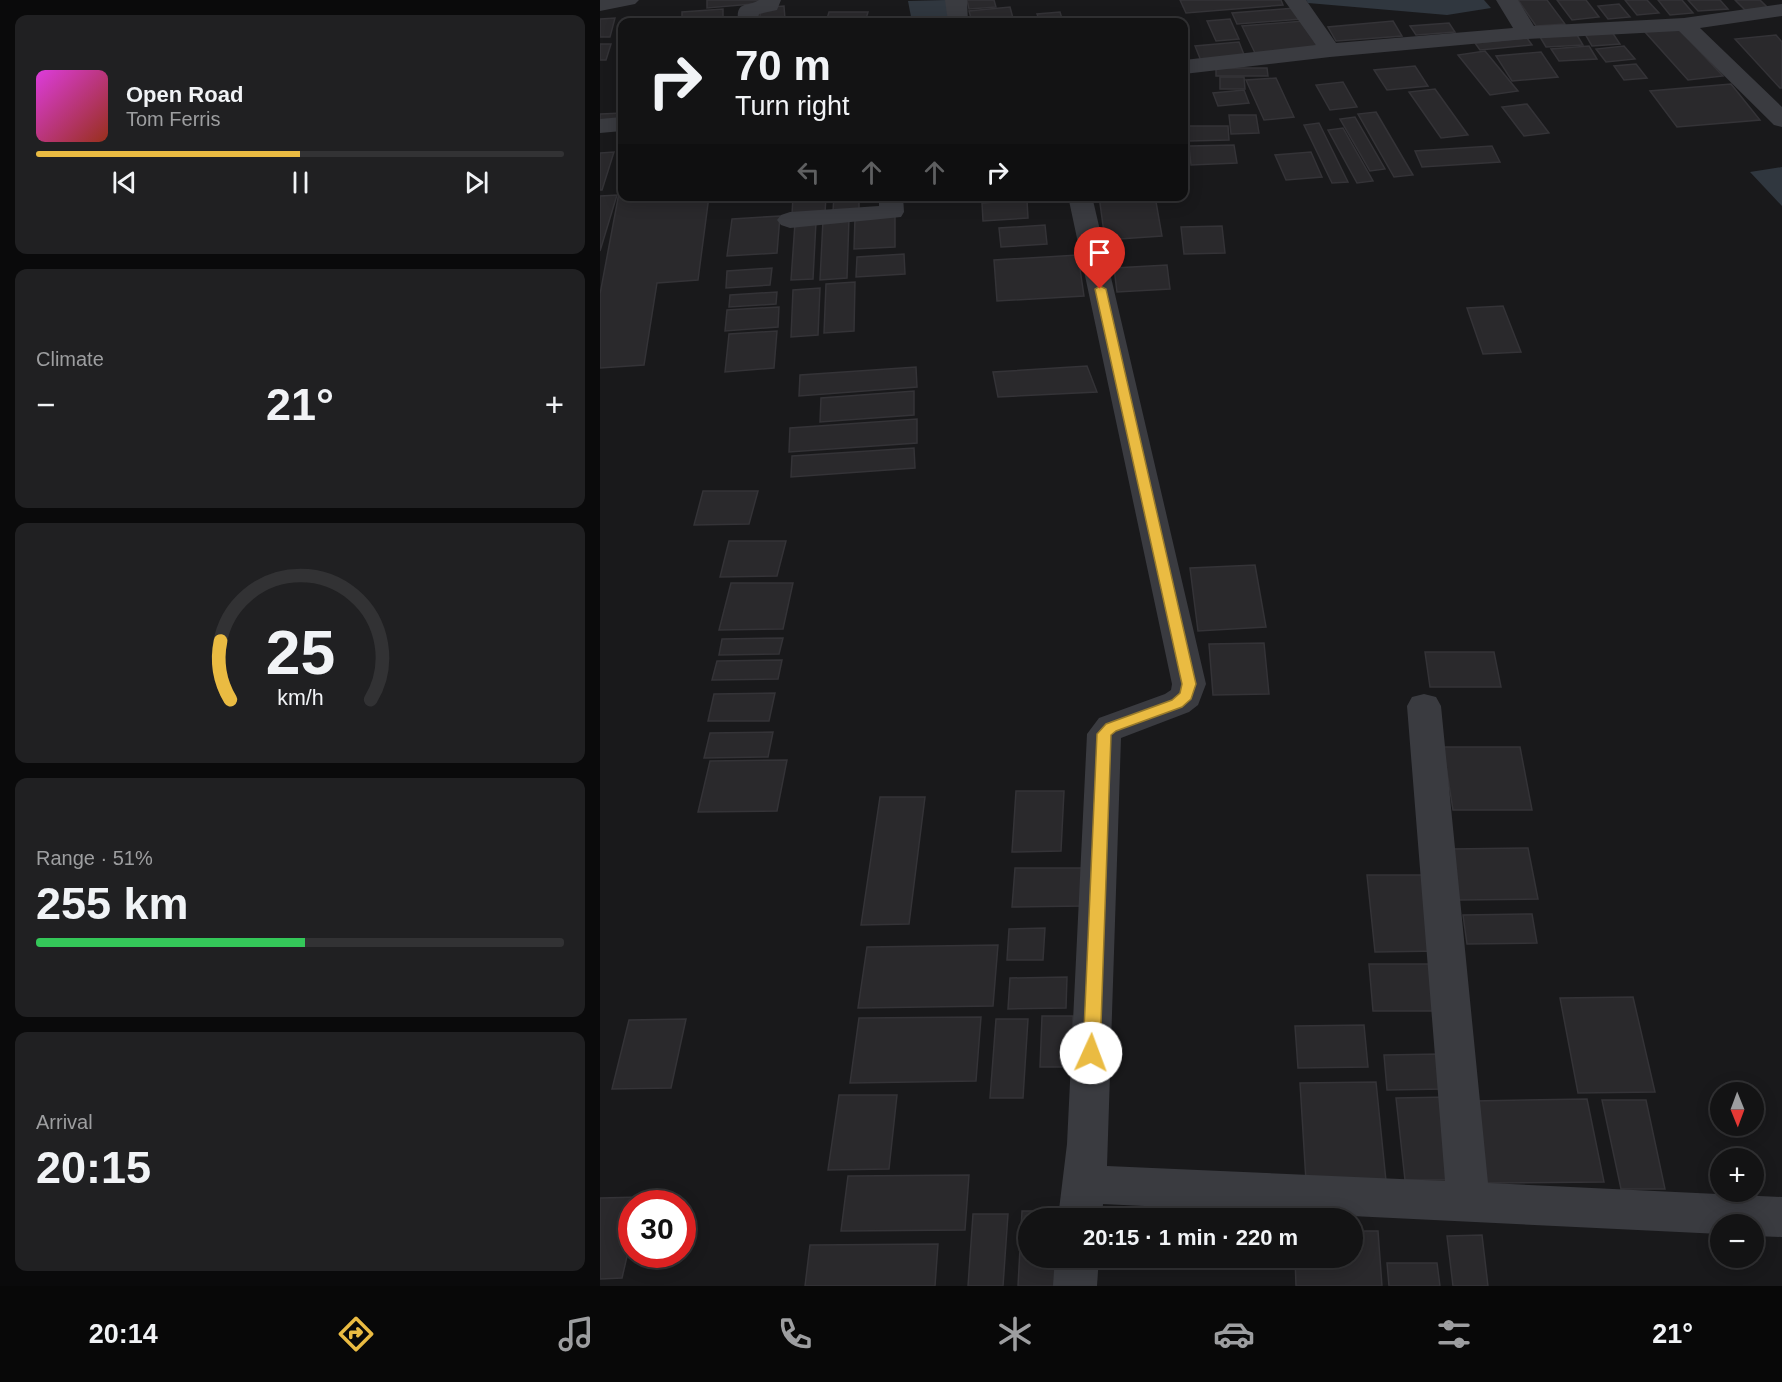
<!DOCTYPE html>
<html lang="en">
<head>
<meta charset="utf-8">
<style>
	body { margin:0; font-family:Arial,sans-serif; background:#202022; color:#f1f3f6; height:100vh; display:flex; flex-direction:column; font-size:22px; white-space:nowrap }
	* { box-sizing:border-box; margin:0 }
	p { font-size:20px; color:#9d9ea0 }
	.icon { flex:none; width:33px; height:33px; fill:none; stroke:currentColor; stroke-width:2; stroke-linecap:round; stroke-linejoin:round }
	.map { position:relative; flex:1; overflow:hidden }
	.panel { display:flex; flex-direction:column; gap:15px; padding:15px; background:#0a0a0b; width:600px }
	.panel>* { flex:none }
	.hud { position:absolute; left:18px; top:18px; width:570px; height:183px; border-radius:12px; box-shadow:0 3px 15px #0003,0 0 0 2px #323234; background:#131314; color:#f1f3f6; overflow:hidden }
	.needle { width:39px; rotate:179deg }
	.buttons { position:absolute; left:1110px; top:1082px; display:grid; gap:12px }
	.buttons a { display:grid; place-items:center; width:54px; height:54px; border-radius:50%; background:#131314; box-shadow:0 3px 15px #0003,0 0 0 2px #323234; font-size:30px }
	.speed { position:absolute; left:18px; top:1190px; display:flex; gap:12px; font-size:30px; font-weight:700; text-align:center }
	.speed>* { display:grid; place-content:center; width:78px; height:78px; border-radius:50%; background:#131314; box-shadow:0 3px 15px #0003,0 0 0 2px #323234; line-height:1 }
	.speed .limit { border:9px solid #d22; background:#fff; color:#111 }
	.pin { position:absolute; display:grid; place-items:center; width:51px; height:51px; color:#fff; margin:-62px -26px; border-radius:50% 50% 50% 0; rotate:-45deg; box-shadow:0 0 6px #0007 }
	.pin .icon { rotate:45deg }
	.me { position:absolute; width:66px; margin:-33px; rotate:2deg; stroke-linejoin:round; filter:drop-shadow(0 0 4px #0008) }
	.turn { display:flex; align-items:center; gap:21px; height:126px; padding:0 18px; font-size:27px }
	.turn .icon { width:78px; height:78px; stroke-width:2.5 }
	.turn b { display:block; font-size:42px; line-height:51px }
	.lanes { display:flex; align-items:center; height:57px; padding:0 18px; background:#0003; justify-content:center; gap:30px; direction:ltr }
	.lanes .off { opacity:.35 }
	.big { font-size:45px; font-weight:800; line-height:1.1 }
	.panel .widget { flex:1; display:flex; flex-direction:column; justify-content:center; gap:9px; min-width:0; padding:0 21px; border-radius:12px; background:#202022 }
	.panel .dial { align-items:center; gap:0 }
	.dial svg { height:156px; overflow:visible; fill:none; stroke:#323234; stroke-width:7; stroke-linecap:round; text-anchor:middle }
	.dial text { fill:#f1f3f6; stroke:none }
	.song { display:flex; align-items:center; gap:18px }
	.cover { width:72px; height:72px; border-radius:9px; background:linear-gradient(135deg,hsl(300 70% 55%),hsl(10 70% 35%)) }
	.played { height:6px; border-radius:3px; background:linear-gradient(90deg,#eabb42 50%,#323234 50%) }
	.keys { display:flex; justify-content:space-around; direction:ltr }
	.heat { display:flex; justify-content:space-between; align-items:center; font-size:33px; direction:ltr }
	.charge { height:9px; border-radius:4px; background:linear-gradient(90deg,#34c759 51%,#323234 0) }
	.trip { position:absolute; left:418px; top:1208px; width:345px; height:60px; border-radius:30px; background:#131314; box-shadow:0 3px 15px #0003,0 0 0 2px #323234; font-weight:800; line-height:60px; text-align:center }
	.dock { display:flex; height:96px; justify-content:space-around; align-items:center; background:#080808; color:#9d9ea0 }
	.dock .icon { width:42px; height:42px }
	.dock .selected { color:#eabb42 }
	.dock b { font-size:27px; color:#f1f3f6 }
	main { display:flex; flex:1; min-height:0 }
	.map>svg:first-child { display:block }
	.water { fill:#30373f }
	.building { fill:#2a292c; stroke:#343337; stroke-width:1.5 }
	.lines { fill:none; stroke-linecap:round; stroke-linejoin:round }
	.street { fill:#3a3b40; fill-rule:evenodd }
	.route { fill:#eabb42; stroke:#987a2b; stroke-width:1.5 }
</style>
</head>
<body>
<main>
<section class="panel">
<div class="widget">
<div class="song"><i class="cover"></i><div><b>Open Road</b><p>Tom Ferris</p></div></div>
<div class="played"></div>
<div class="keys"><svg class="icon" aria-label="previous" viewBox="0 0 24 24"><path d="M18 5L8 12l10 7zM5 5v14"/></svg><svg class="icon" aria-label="pause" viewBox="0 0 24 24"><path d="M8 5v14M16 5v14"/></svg><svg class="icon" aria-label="next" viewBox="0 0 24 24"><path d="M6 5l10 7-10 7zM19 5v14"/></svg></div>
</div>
<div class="widget"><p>Climate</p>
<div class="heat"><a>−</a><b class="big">21°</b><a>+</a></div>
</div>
<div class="widget dial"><svg viewBox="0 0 100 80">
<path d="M14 69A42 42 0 1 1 86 69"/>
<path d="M14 69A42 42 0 0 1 9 39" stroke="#eabb42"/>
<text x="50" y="56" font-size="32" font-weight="700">25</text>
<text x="50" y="72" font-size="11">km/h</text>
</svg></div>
<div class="widget"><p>Range · 51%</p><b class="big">255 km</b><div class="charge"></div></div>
<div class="widget"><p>Arrival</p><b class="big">20:15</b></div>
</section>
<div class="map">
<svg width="1182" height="1286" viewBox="0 0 1182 1286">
	<rect width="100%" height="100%" fill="#19191b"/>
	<g class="water">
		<polygon points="346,0 351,22 312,22 308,1"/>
		<polygon points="706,0 884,0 891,8 847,15 708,3"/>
		<polygon points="1182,167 1182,206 1150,172"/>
	</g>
	<g class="building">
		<polygon points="107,0 165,0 165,3 107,8"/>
		<polygon points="367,0 394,0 396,7 369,9"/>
		<polygon points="580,0 681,0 683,5 586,13"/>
		<polygon points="918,0 947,0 965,24 936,26"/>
		<polygon points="957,0 986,0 999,17 972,20"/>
		<polygon points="1025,0 1047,0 1059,13 1037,15"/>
		<polygon points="1058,0 1082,0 1093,13 1070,15"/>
		<polygon points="1088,0 1120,0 1128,9 1098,11"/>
		<polygon points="1135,0 1160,0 1168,8 1145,10"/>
		<polygon points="1019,4 1030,17 1008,19 998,6"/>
		<polygon points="184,6 185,19 160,21 160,8"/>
		<polygon points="410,7 414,22 372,22 369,11"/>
		<polygon points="695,8 701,19 637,24 632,13"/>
		<polygon points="123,9 123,22 82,22 82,12"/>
		<polygon points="229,12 268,12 265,22 226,22"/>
		<polygon points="460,12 463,22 440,22 437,14"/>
		<polygon points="15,18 10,37 0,37 0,19"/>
		<polygon points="630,19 639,39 616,41 607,21"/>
		<polygon points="704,21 718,48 655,53 642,26"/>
		<polygon points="793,21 802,36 736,41 728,27"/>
		<polygon points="849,23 855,32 816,35 810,26"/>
		<polygon points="1078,28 1123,76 1088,80 1045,32"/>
		<polygon points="1012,32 1020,44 992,46 985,34"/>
		<polygon points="977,35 983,45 946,47 940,37"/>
		<polygon points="1176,35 1182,42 1182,88 1180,88 1135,39"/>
		<polygon points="927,38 932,45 880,50 875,43"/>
		<polygon points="639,42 645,57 601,61 595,46"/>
		<polygon points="0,44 11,44 6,60 0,60"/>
		<polygon points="989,46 997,59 959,61 951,49"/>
		<polygon points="1024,46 1035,59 1006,62 996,49"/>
		<polygon points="885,51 918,91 890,95 858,55"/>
		<polygon points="941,52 958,77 912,81 896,56"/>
		<polygon points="1036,64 1047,78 1024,80 1014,66"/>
		<polygon points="815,66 828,86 787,90 774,70"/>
		<polygon points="616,68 667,68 668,76 616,76"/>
		<polygon points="620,77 644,77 645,89 620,89"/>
		<polygon points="676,78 694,117 664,120 646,80"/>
		<polygon points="743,82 757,107 730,110 716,85"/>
		<polygon points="1131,84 1160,120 1077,127 1050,91"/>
		<polygon points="835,89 868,135 841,138 809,92"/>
		<polygon points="644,90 649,103 618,106 613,93"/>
		<polygon points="927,104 949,133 924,136 902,107"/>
		<polygon points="776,112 813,175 794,177 758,114"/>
		<polygon points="22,113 22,122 0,123 0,114"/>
		<polygon points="629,115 656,115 659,133 631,134"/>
		<polygon points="755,117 785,169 770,171 740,119"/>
		<polygon points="719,123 748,182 732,183 704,125"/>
		<polygon points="588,126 628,126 629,140 589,141"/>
		<polygon points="743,128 773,181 757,183 728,130"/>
		<polygon points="634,145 637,163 591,165 589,146"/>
		<polygon points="892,146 900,162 822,167 815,151"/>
		<polygon points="14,152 2,190 0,190 0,153"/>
		<polygon points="711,152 722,177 686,180 675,155"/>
		<polygon points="22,177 22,196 109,196 98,280 57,283 44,365 0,368 0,294"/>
		<polygon points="17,195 0,251 0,196"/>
		<polygon points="193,196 226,196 225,213 192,215"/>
		<polygon points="234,196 259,196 259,210 233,211"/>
		<polygon points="499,196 555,196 562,236 505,240"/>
		<polygon points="427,200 428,218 383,221 382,203"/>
		<polygon points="180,216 177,253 127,256 132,219"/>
		<polygon points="295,216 295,247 254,249 255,218"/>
		<polygon points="249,218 247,278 220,280 223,220"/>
		<polygon points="216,222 213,279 191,280 195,223"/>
		<polygon points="445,225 447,244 401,247 399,228"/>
		<polygon points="622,226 625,253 584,254 581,227"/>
		<polygon points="304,254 305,274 256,277 257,257"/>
		<polygon points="478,255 484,296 397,301 394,260"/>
		<polygon points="567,265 570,289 517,292 514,268"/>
		<polygon points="172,268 170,285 126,288 127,271"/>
		<polygon points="255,282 254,331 224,333 226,284"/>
		<polygon points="220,288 218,335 191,337 193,290"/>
		<polygon points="177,292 176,304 129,307 130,295"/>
		<polygon points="903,306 921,352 883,354 867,308"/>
		<polygon points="179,307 178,327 125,331 127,310"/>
		<polygon points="177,331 174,368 125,372 129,334"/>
		<polygon points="487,366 497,392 398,397 393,372"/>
		<polygon points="316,367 317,387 199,396 200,375"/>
		<polygon points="314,391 314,415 220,422 221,398"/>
		<polygon points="317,419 317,443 189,452 190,428"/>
		<polygon points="314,448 315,468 191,477 192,456"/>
		<polygon points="103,491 158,491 149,524 94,525"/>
		<polygon points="129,541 186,541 177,576 120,577"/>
		<polygon points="655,565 666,627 598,631 590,568"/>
		<polygon points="131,583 193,583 183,629 119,630"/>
		<polygon points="183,638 179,654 119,655 122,639"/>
		<polygon points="664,643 669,694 613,695 609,644"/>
		<polygon points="825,652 894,652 901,687 830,687"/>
		<polygon points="182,660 178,679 112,680 117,661"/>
		<polygon points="175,693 169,721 108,721 114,694"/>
		<polygon points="173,732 168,757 104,758 110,733"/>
		<polygon points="843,747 920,747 932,810 853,810"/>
		<polygon points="187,760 177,811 98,812 110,761"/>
		<polygon points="416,791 464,791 461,851 412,852"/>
		<polygon points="280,797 325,797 309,924 261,925"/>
		<polygon points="928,848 938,899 858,900 850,849"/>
		<polygon points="415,868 484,868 483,906 412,907"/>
		<polygon points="767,875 829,875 840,951 775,952"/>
		<polygon points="932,914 937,943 867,944 863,915"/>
		<polygon points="445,928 443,960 407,960 409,929"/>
		<polygon points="398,945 393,1006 258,1008 267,947"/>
		<polygon points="769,964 829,964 836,1011 773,1011"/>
		<polygon points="467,977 466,1008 408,1009 410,978"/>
		<polygon points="1033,997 1055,1092 978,1093 960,998"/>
		<polygon points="442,1016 473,1016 471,1067 440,1067"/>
		<polygon points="381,1017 376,1081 250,1083 259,1018"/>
		<polygon points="86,1019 71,1088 12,1089 29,1020"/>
		<polygon points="396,1019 428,1019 423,1098 390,1098"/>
		<polygon points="764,1025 768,1067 698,1068 695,1026"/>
		<polygon points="840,1054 844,1089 787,1090 784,1055"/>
		<polygon points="776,1082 786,1181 706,1181 700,1083"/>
		<polygon points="239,1095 297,1095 289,1169 228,1170"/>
		<polygon points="848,1097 859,1180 805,1180 796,1098"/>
		<polygon points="987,1099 1004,1182 886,1183 873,1101"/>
		<polygon points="1002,1100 1046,1100 1065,1189 1021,1189"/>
		<polygon points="369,1175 365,1230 241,1231 248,1176"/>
		<polygon points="40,1197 39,1203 32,1203 32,1235 22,1278 0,1279 0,1198"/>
		<polygon points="657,1207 657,1218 559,1218 559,1208"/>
		<polygon points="422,1211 459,1211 458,1218 429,1218 429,1257 457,1257 455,1286 418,1286"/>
		<polygon points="373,1214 408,1214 403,1286 368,1286"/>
		<polygon points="753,1231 778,1231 782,1286 696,1286 695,1257 753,1257"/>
		<polygon points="882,1235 888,1286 853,1286 847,1236"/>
		<polygon points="338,1244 335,1286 205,1286 210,1245"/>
		<polygon points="558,1257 658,1257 659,1265 558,1266"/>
		<polygon points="787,1263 837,1263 840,1286 789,1286"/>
	</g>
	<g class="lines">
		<g class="street">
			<polygon points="0,0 39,0 35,4 0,11"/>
			<path d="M159,0H181L177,10L159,14L158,22H138C136,0 146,8 159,0Z"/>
			<polygon points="345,0 367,0 368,22 348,22"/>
			<polygon points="684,0 706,0 736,43 913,28 896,0 918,0 934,26 1084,18 1182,4 1182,16 1100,28 1182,107 1182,127 1174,125 1079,31 927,39 730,57 584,74 584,60 716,45"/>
			<polygon points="22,117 22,131 0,133 0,119"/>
			<polygon points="279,196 303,196 304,212 301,217 190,228 181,225 177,220 181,215 190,212 279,206"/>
			<polygon points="468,196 492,196 606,684 598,705 589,712 521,738 507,1166 845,1181 807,706 812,697 824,694 836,697 841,706 888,1183 1182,1197 1182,1237 1154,1236 1154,1224 1120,1224 1120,1234 503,1204 502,1218 458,1218 467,1144 487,734 499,718 565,694 571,690 572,684"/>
			<polygon points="455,1257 499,1257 497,1286 453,1286"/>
		</g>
	</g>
	<polygon class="route" points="500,286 506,289 596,684 591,699 582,707 516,731 511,735 500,1053 497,1058 491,1060 485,1058 483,1053 497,734 506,724 572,700 580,693 582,684 495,289"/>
</svg>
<div class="buttons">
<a><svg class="needle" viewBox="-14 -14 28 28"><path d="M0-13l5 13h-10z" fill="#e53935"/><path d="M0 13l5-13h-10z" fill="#9d9ea0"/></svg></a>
<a>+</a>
<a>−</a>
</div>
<div class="speed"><div class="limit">30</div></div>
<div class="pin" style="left:500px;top:289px;background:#d93025"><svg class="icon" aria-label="arrive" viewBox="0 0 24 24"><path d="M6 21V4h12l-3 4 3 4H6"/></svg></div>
<svg class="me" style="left:491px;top:1053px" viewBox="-20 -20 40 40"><circle r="19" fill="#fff"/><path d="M0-13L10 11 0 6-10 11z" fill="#eabb42"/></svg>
<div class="trip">20:15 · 1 min · 220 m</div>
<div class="hud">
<div class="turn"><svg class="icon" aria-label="right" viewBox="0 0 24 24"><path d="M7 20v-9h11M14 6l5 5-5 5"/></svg><div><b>70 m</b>Turn right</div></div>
<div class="lanes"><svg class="icon off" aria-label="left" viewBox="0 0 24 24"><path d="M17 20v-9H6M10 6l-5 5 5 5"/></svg><svg class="icon off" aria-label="ahead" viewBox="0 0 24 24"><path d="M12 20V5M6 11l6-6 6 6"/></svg><svg class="icon off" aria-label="ahead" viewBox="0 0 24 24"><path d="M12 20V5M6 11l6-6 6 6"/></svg><svg class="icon" aria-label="right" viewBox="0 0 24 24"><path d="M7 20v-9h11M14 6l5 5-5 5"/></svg></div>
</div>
</div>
</main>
<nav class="dock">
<b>20:14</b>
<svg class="icon selected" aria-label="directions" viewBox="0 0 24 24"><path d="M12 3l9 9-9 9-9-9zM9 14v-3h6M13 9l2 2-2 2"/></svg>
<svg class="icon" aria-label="music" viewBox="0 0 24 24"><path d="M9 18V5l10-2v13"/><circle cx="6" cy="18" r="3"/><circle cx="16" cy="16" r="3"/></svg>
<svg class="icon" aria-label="phone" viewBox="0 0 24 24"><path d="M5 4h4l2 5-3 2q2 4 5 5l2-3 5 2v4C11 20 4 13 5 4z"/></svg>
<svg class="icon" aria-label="climate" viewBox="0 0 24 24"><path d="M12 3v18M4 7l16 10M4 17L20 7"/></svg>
<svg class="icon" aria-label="car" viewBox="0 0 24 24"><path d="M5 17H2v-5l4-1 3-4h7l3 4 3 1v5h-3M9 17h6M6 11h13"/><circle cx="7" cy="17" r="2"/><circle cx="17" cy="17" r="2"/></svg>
<svg class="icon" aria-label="filters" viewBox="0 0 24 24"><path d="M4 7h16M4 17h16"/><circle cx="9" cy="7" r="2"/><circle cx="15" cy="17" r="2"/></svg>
<b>21°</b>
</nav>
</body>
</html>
